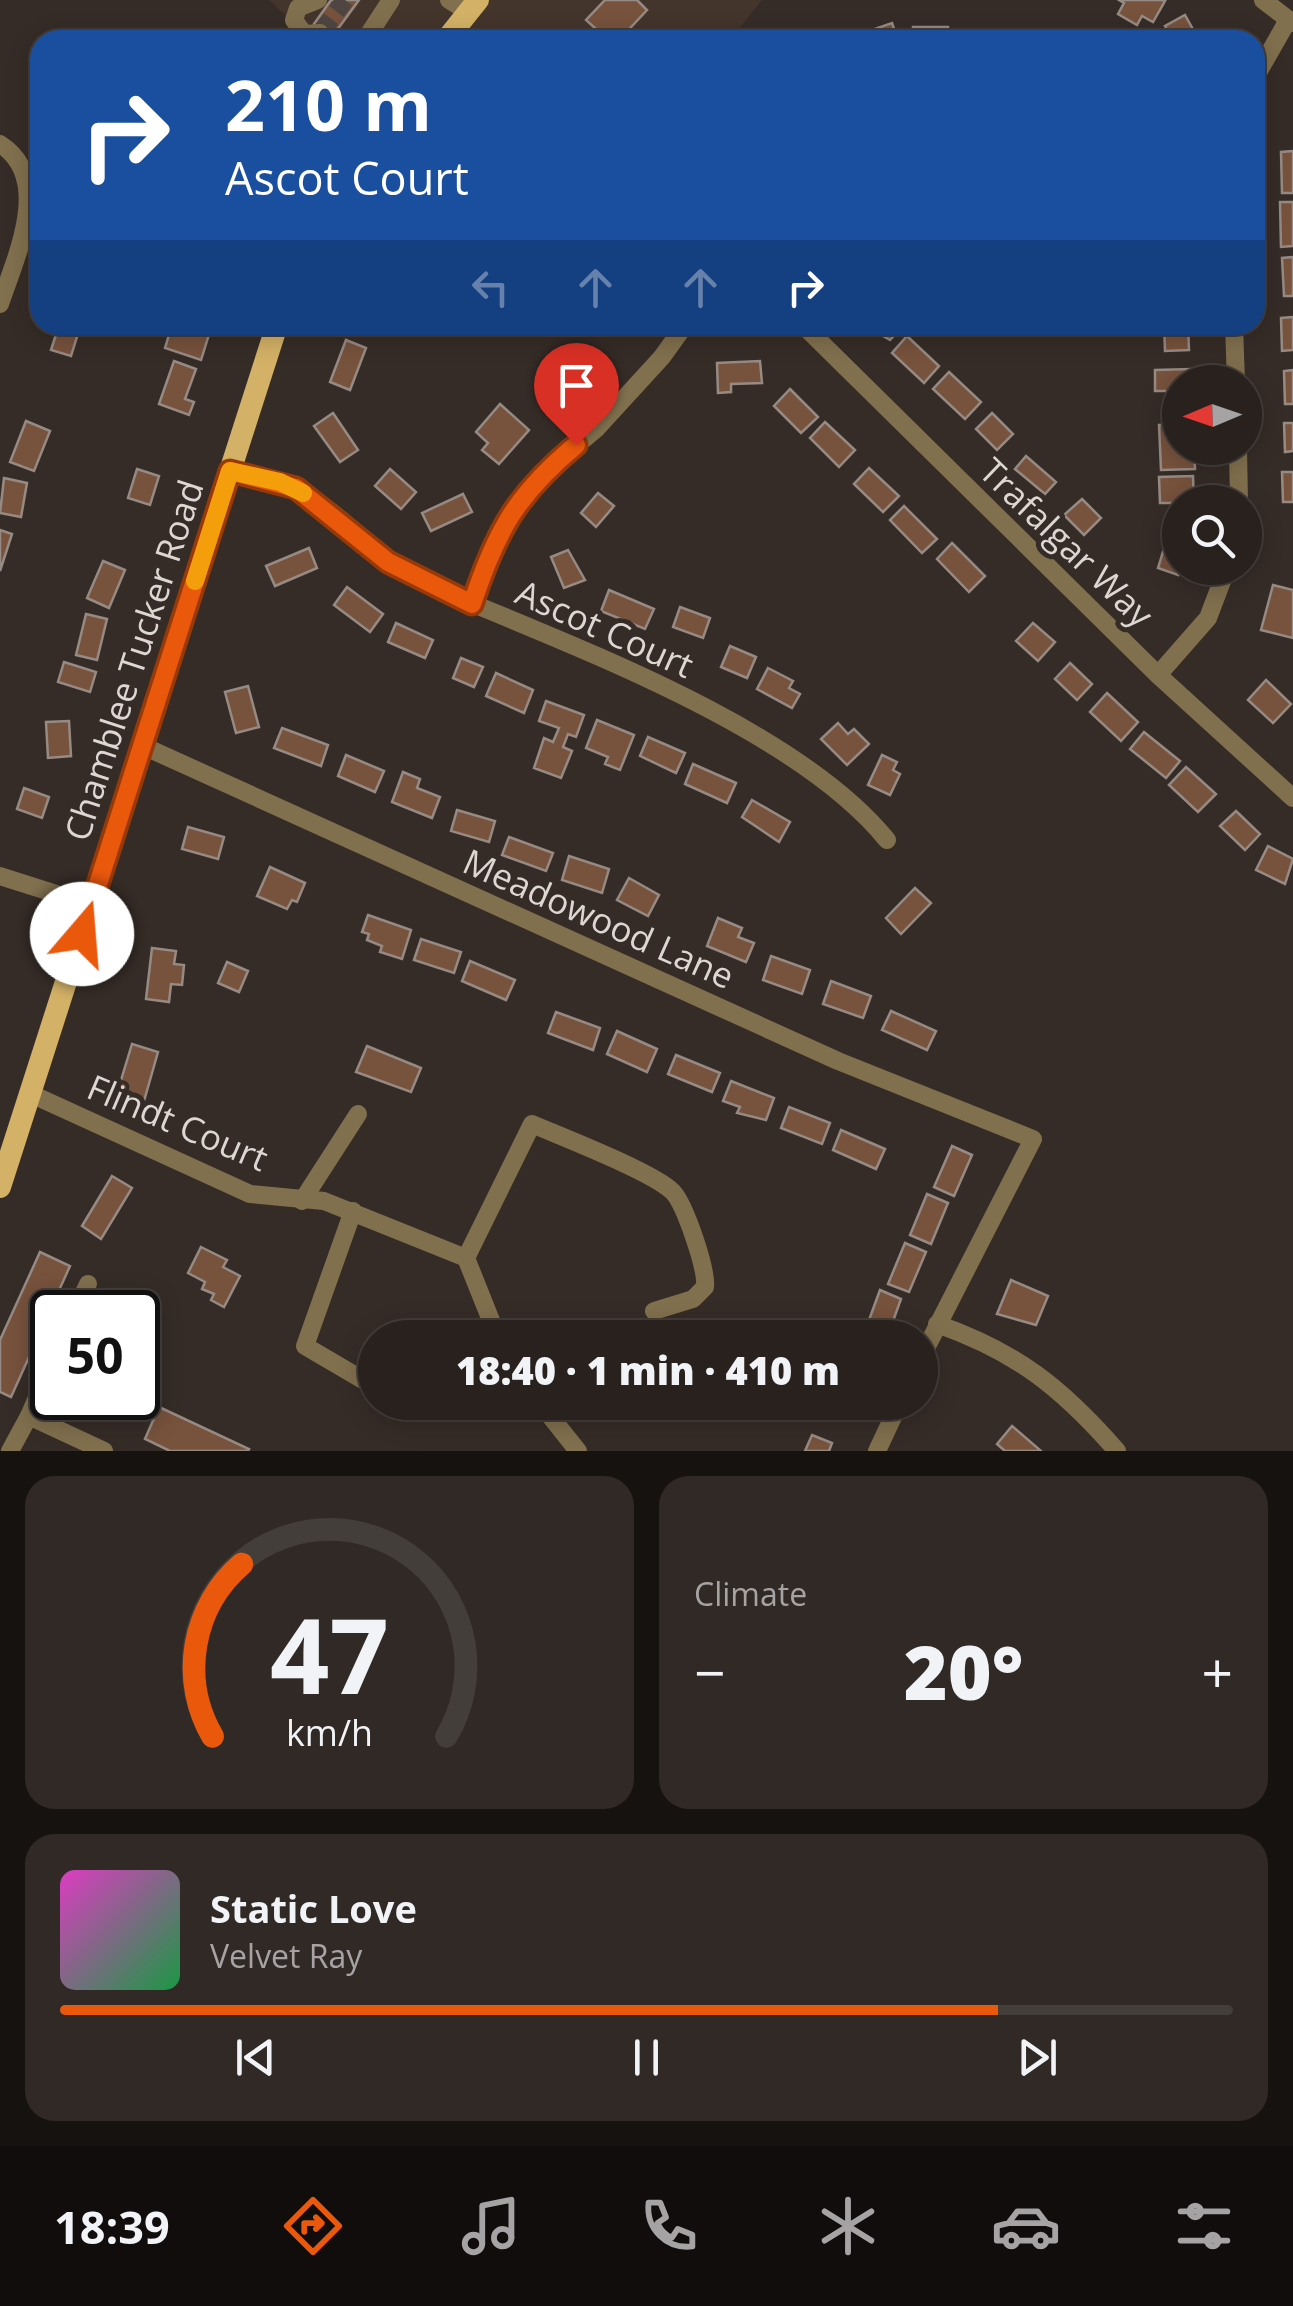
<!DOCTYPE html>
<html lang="en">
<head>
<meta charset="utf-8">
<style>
	body { margin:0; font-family:"Open Sans",sans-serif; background:#302926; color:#f1f3f6; height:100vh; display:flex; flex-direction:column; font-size:38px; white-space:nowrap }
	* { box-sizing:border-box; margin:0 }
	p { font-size:32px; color:#a5a3a4 }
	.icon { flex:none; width:55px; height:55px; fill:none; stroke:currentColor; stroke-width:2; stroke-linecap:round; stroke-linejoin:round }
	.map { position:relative; height:1451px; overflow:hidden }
	.panel { display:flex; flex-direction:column; gap:25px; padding:25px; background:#161210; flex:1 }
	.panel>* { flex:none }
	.hud { position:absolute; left:30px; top:30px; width:1235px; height:305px; border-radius:30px; box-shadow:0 5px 25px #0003,0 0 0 2px #443e3b; background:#1a4fa0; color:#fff; overflow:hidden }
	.needle { width:65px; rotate:268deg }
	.fabs { position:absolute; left:1162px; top:365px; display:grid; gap:20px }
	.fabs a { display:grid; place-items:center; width:100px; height:100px; border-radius:50%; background:#28211d; box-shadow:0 5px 25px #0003,0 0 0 2px #443e3b; font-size:50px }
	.speed { position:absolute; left:30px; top:1290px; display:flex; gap:20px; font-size:50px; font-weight:700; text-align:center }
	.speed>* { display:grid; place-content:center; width:130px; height:130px; border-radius:50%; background:#28211d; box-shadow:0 5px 25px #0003,0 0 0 2px #443e3b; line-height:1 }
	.speed .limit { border:5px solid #111; border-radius:15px; background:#fff; color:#111 }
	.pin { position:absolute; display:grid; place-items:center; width:85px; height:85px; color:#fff; margin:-102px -42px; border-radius:50% 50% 50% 0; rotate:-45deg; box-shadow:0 0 10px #0007 }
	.pin .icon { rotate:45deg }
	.me { position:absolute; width:110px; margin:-55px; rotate:18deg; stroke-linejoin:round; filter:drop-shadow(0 0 8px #0008) }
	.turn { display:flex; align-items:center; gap:35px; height:210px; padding:0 30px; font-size:45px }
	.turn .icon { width:130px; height:130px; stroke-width:2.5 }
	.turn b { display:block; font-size:70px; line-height:85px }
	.lanes { display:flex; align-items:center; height:95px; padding:0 30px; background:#0003; justify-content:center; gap:50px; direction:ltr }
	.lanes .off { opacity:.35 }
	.big { font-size:75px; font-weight:800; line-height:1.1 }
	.panel .card { flex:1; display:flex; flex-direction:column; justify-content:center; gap:15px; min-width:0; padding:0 35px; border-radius:30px; background:#302926 }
	.panel .dial { align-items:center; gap:0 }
	.dial svg { height:260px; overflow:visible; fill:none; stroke:#443e3b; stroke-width:7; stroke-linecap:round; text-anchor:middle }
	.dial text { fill:#f1f3f6; stroke:none }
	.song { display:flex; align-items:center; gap:30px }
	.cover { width:120px; height:120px; border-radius:15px; background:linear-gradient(135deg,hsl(310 70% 55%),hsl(140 70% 35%)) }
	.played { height:10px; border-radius:5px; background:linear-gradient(90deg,#ea580c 80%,#443e3b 80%) }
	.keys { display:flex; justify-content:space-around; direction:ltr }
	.heat { display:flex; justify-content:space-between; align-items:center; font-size:55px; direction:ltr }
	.panel .tiles { flex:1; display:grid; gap:25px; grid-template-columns:1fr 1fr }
	.card:last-child { grid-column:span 2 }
	.trip { position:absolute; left:358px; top:1320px; width:580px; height:100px; border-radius:50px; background:#28211d; box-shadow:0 5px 25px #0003,0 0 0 2px #443e3b; font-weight:800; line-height:100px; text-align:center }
	.tabs { display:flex; height:160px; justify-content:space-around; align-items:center; background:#100d0c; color:#a5a3a4 }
	.tabs .icon { width:70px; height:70px }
	.tabs .on { color:#ea580c }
	.tabs b { font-size:45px; color:#f1f3f6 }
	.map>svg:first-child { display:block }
	.built { fill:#43342c }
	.building { fill:#77523d; stroke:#968a84; stroke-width:2.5 }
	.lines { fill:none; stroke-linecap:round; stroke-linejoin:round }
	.minor-tunnel { stroke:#4f4641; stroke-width:18; stroke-dasharray:18 9; stroke-linecap:butt }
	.minor { stroke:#81704e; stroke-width:18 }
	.major { stroke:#d3b166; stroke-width:22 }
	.route-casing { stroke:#983908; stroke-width:25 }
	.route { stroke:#ea580c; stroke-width:18 }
	.slow { stroke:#f59e0b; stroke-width:18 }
	.labels { text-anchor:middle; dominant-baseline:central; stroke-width:10; stroke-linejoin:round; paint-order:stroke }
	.street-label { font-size:35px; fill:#ddd7d4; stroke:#362c27 }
</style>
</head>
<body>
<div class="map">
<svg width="1293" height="1451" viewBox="0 0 1293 1451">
	<rect width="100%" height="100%" fill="#362c27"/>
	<polygon class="built" points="269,0 762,0 730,40 311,40"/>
	<g class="building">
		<polygon points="331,0 359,0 332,37 314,24"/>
		<polygon points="605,0 637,0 647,10 619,40 608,40 586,20"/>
		<polygon points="1119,0 1162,0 1165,1 1153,22 1142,16 1137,25 1118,14 1124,3"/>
		<polygon points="1185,15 1199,40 1173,40 1165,26"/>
		<polygon points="892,23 898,40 866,40 863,33"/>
		<rect x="913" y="27" width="35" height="13"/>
		<polygon points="1293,151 1293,193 1282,193 1281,152"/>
		<polygon points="1280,202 1293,202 1293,246 1281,247"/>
		<polygon points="1293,257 1293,296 1284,296 1282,258"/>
		<polygon points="1293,317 1293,350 1282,351 1281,318"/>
		<polygon points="59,325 80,327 71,356 51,350"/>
		<polygon points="172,325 212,325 201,360 165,348"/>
		<polygon points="864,325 904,325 890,340"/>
		<polygon points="1164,325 1188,325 1189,350 1165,351"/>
		<polygon points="907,336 939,366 924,383 892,353"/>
		<polygon points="346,340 366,348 350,390 330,382"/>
		<polygon points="174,361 196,369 185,399 194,402 189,415 159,404"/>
		<polygon points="760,361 762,383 731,384 731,392 718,393 717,363"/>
		<polygon points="1192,369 1192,382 1180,382 1180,403 1168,403 1167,391 1155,391 1155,370"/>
		<polygon points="1293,370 1293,404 1285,404 1284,371"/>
		<polygon points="949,372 981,402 965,419 933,389"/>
		<polygon points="790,389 818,417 801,433 774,406"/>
		<polygon points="500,404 529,430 499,464 482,450 488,443 476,432"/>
		<polygon points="333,413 358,450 340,462 314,426"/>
		<polygon points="992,413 1013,434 997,450 976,429"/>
		<polygon points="26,421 50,431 34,471 10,462"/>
		<polygon points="825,422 855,450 839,467 810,438"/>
		<polygon points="1284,423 1293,423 1293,451 1285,452"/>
		<polygon points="1180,424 1180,448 1194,448 1195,469 1161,470 1159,425"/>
		<polygon points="1026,456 1056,482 1045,494 1015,469"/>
		<polygon points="869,468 899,496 883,512 854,484"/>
		<polygon points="137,469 159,476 150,505 128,498"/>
		<polygon points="390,469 416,492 401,509 375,486"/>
		<polygon points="1282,472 1293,472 1293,502 1283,502"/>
		<polygon points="1193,476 1194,502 1180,502 1180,520 1172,521 1172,503 1160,503 1159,477"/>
		<polygon points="4,478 27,483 21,517 0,513"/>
		<polygon points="598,493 614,506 596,527 581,513"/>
		<polygon points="463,494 472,512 431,531 422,513"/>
		<polygon points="1082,499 1101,518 1084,535 1064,515"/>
		<polygon points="904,506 937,539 922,553 890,520"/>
		<polygon points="1170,529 1180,532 1178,575 1158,568"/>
		<polygon points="0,530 12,534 0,571"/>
		<polygon points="952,543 985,576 969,592 937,559"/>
		<polygon points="309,548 317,568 275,586 266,566"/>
		<polygon points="568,550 585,580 564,588 551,557"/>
		<polygon points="103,561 125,570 109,608 87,598"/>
		<polygon points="1273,585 1293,590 1293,638 1261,630"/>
		<polygon points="347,587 383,614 370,632 334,605"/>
		<polygon points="609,590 654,609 645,629 601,611"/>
		<polygon points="680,607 710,618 703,638 673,627"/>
		<polygon points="86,614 107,619 97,660 76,655"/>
		<polygon points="396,623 433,640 425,658 388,642"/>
		<polygon points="1033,623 1055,642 1038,661 1016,641"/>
		<polygon points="730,646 756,657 747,678 721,667"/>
		<polygon points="461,658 483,667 474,687 453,678"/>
		<polygon points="64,662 96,672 90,692 58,682"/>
		<polygon points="1070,663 1092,684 1077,700 1055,679"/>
		<polygon points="768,668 793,681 789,688 800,694 792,708 757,689"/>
		<polygon points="496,673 533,690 524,713 486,696"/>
		<polygon points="1266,680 1291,704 1273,723 1248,700"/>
		<polygon points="248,686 259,727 236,733 225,692"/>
		<polygon points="1107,693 1138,722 1121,741 1090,712"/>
		<polygon points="546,701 584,715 576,737 568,734 563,747 572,751 561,778 534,768 544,738 553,742 559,728 539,721"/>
		<polygon points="597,720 634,735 620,770 605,764 608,757 586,748"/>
		<polygon points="69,721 71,756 48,758 46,722"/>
		<polygon points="838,723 848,734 854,729 869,744 847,765 821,739"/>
		<polygon points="282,728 328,745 321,766 274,748"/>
		<polygon points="1144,732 1180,761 1166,778 1130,749"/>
		<polygon points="648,737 685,753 676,773 640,756"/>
		<polygon points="346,755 384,771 375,792 338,776"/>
		<polygon points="882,755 897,762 893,770 900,774 890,795 868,785"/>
		<polygon points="693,764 736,783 727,803 685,784"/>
		<polygon points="1186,767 1216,794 1198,812 1169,785"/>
		<polygon points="403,772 420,779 417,788 440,797 432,818 392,802"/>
		<polygon points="24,788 49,797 42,818 17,809"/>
		<polygon points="752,800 790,822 779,842 742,817"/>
		<polygon points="457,810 495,821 489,842 451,831"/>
		<polygon points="1236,811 1260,834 1245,850 1220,826"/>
		<polygon points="188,827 224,837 218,859 182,849"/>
		<polygon points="509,837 553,853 546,871 502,855"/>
		<polygon points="1268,846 1293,859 1285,884 1256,870"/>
		<polygon points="569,856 609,869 602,893 562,880"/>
		<polygon points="270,867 305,883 297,902 292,900 287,909 257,896"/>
		<polygon points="629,878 659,895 648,916 617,900"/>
		<polygon points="915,888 931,903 901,934 886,918"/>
		<polygon points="368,915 411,930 402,959 380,952 382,946 367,940 369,934 362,932"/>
		<polygon points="718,918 742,928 738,937 754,943 746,962 707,946"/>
		<polygon points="421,939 461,952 454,973 414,960"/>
		<polygon points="152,948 176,951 174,964 184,965 182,985 171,984 169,1002 146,999"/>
		<polygon points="771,956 810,970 802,994 763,980"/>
		<polygon points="470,961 515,980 506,1000 462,981"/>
		<polygon points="227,962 248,971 239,992 218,983"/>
		<polygon points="831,981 871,996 863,1018 823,1004"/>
		<polygon points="891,1011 936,1031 927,1050 882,1030"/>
		<polygon points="556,1012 600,1028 593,1050 548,1033"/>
		<polygon points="617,1031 657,1049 647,1072 607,1054"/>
		<polygon points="132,1044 158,1052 142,1108 115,1100"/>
		<polygon points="367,1046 421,1068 411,1092 356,1072"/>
		<polygon points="676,1055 720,1073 712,1092 668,1074"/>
		<polygon points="731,1081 774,1098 766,1120 737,1113 740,1107 723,1101"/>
		<polygon points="789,1107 830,1123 822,1144 781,1128"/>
		<polygon points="841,1130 885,1149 876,1169 833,1150"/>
		<polygon points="952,1146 972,1155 954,1196 934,1187"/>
		<polygon points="112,1176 132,1188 101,1239 82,1226"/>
		<polygon points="927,1194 948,1203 931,1244 910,1235"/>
		<polygon points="905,1243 926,1252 909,1292 888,1284"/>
		<polygon points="201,1247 227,1260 223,1267 240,1276 224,1307 211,1300 214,1294 202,1289 205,1282 188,1273"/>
		<polygon points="40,1252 70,1266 11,1397 0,1392 0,1340"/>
		<polygon points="1011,1280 1048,1296 1036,1325 997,1314"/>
		<polygon points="880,1290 901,1299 887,1338 865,1331"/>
		<polygon points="159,1407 249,1449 248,1451 170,1451 145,1439"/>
		<polygon points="1012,1426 1041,1451 1005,1451 997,1444"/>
		<polygon points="812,1435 832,1443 829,1451 805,1451"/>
	</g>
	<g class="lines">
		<polyline class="minor-tunnel" points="320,33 345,0"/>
		<g class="minor">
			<polyline points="318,0 298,8 294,20 304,34 320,33"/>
			<polyline points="449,0 468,12"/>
			<polyline points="1263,0 1293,23"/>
			<polyline points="365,40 391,0"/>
			<polyline points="1255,78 1288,20"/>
			<path d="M0,144C54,178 15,259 0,304"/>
			<polyline points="803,325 1158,675 1293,798"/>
			<polyline points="1234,325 1236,382"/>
			<polyline points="1238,448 1239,502"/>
			<path d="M230,471C251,475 273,478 292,487C339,509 373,554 419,581C558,641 793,724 887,840"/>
			<polyline points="473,604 514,507 534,481 597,428 662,357 685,325"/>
			<polyline points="1158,675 1208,618 1227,568"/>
			<polyline points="143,746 838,1061 1033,1139 920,1360"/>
			<polyline points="0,876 91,905"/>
			<polyline points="31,1094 250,1194 324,1201 466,1258"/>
			<polyline points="302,1201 358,1114"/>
			<polyline points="353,1211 305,1346 375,1387"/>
			<path d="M466,1258L532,1124C562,1137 653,1172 673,1192C685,1205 707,1269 705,1287L693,1299L654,1311"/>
			<polyline points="466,1258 498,1338"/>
			<polyline points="75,1312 88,1284"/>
			<path d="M937,1324C1017,1352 1062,1388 1117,1451"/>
			<polyline points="539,1402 578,1451"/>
			<polyline points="29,1416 52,1363"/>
			<polyline points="10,1451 29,1416 104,1451"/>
			<polyline points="877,1451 900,1402"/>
		</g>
		<g class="major">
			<polyline points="446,40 478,0"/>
			<polyline points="0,1187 277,325"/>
		</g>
	</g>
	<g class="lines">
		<defs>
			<path id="route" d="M82,934L230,471L296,488L388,562L472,604C496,531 517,494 576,445"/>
		</defs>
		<use href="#route" class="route-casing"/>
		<use href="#route" class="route"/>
		<polyline class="slow" points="195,581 230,471 280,482 303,493"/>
	</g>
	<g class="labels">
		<g class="street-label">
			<text transform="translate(1067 542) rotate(44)">Trafalgar Way</text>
			<text transform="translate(605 628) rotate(24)">Ascot Court</text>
			<text transform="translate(133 660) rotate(-72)">Chamblee Tucker Road</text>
			<text transform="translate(599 918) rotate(24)">Meadowood Lane</text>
			<text transform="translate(178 1122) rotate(23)">Flindt Court</text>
		</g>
	</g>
</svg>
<div class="fabs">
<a><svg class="needle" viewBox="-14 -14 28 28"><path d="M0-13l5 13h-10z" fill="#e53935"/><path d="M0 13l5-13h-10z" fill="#a5a3a4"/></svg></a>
<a><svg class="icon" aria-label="search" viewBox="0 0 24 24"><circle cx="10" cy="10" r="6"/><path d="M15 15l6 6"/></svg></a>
</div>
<div class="speed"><div class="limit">50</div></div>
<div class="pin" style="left:576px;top:445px;background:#d93025"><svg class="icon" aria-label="arrive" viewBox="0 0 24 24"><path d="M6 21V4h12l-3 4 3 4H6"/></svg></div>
<svg class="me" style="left:82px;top:934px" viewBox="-20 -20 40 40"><circle r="19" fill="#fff"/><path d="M0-13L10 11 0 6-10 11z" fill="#ea580c"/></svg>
<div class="trip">18:40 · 1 min · 410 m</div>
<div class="hud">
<div class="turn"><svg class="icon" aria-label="right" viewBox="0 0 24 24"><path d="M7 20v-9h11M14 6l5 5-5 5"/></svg><div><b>210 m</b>Ascot Court</div></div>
<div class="lanes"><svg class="icon off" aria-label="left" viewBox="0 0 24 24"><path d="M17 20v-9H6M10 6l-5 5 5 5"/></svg><svg class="icon off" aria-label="ahead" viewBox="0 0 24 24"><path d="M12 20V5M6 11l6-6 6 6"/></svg><svg class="icon off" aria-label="ahead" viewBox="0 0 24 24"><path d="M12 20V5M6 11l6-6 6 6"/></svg><svg class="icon" aria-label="right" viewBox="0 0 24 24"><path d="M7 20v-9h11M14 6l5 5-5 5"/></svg></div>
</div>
</div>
<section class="panel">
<div class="tiles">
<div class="card dial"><svg viewBox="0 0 100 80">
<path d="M14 69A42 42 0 1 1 86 69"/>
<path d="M14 69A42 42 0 0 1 23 16" stroke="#ea580c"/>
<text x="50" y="56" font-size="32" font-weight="700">47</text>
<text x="50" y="72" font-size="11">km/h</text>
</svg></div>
<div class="card"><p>Climate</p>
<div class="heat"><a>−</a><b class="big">20°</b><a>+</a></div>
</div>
<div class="card">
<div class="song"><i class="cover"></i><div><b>Static Love</b><p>Velvet Ray</p></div></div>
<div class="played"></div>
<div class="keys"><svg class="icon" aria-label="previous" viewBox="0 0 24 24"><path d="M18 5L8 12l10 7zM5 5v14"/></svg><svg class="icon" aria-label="pause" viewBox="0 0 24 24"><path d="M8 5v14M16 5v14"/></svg><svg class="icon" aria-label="next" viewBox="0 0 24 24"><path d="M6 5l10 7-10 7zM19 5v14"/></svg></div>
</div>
</div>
</section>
<nav class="tabs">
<b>18:39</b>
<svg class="icon on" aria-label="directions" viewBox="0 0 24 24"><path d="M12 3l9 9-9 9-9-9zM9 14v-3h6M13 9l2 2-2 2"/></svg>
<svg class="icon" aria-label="music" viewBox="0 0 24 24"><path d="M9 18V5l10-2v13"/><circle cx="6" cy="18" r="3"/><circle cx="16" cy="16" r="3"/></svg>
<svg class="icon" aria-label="phone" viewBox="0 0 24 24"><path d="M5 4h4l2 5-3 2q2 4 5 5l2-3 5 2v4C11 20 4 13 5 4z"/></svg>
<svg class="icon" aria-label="climate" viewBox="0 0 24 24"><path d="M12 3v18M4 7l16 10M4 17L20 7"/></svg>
<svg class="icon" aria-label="car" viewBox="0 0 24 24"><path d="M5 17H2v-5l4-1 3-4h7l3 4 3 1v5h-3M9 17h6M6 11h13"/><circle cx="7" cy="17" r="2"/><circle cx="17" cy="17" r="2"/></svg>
<svg class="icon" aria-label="filters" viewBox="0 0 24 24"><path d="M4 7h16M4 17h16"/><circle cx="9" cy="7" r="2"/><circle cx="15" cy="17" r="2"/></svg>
</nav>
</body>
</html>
